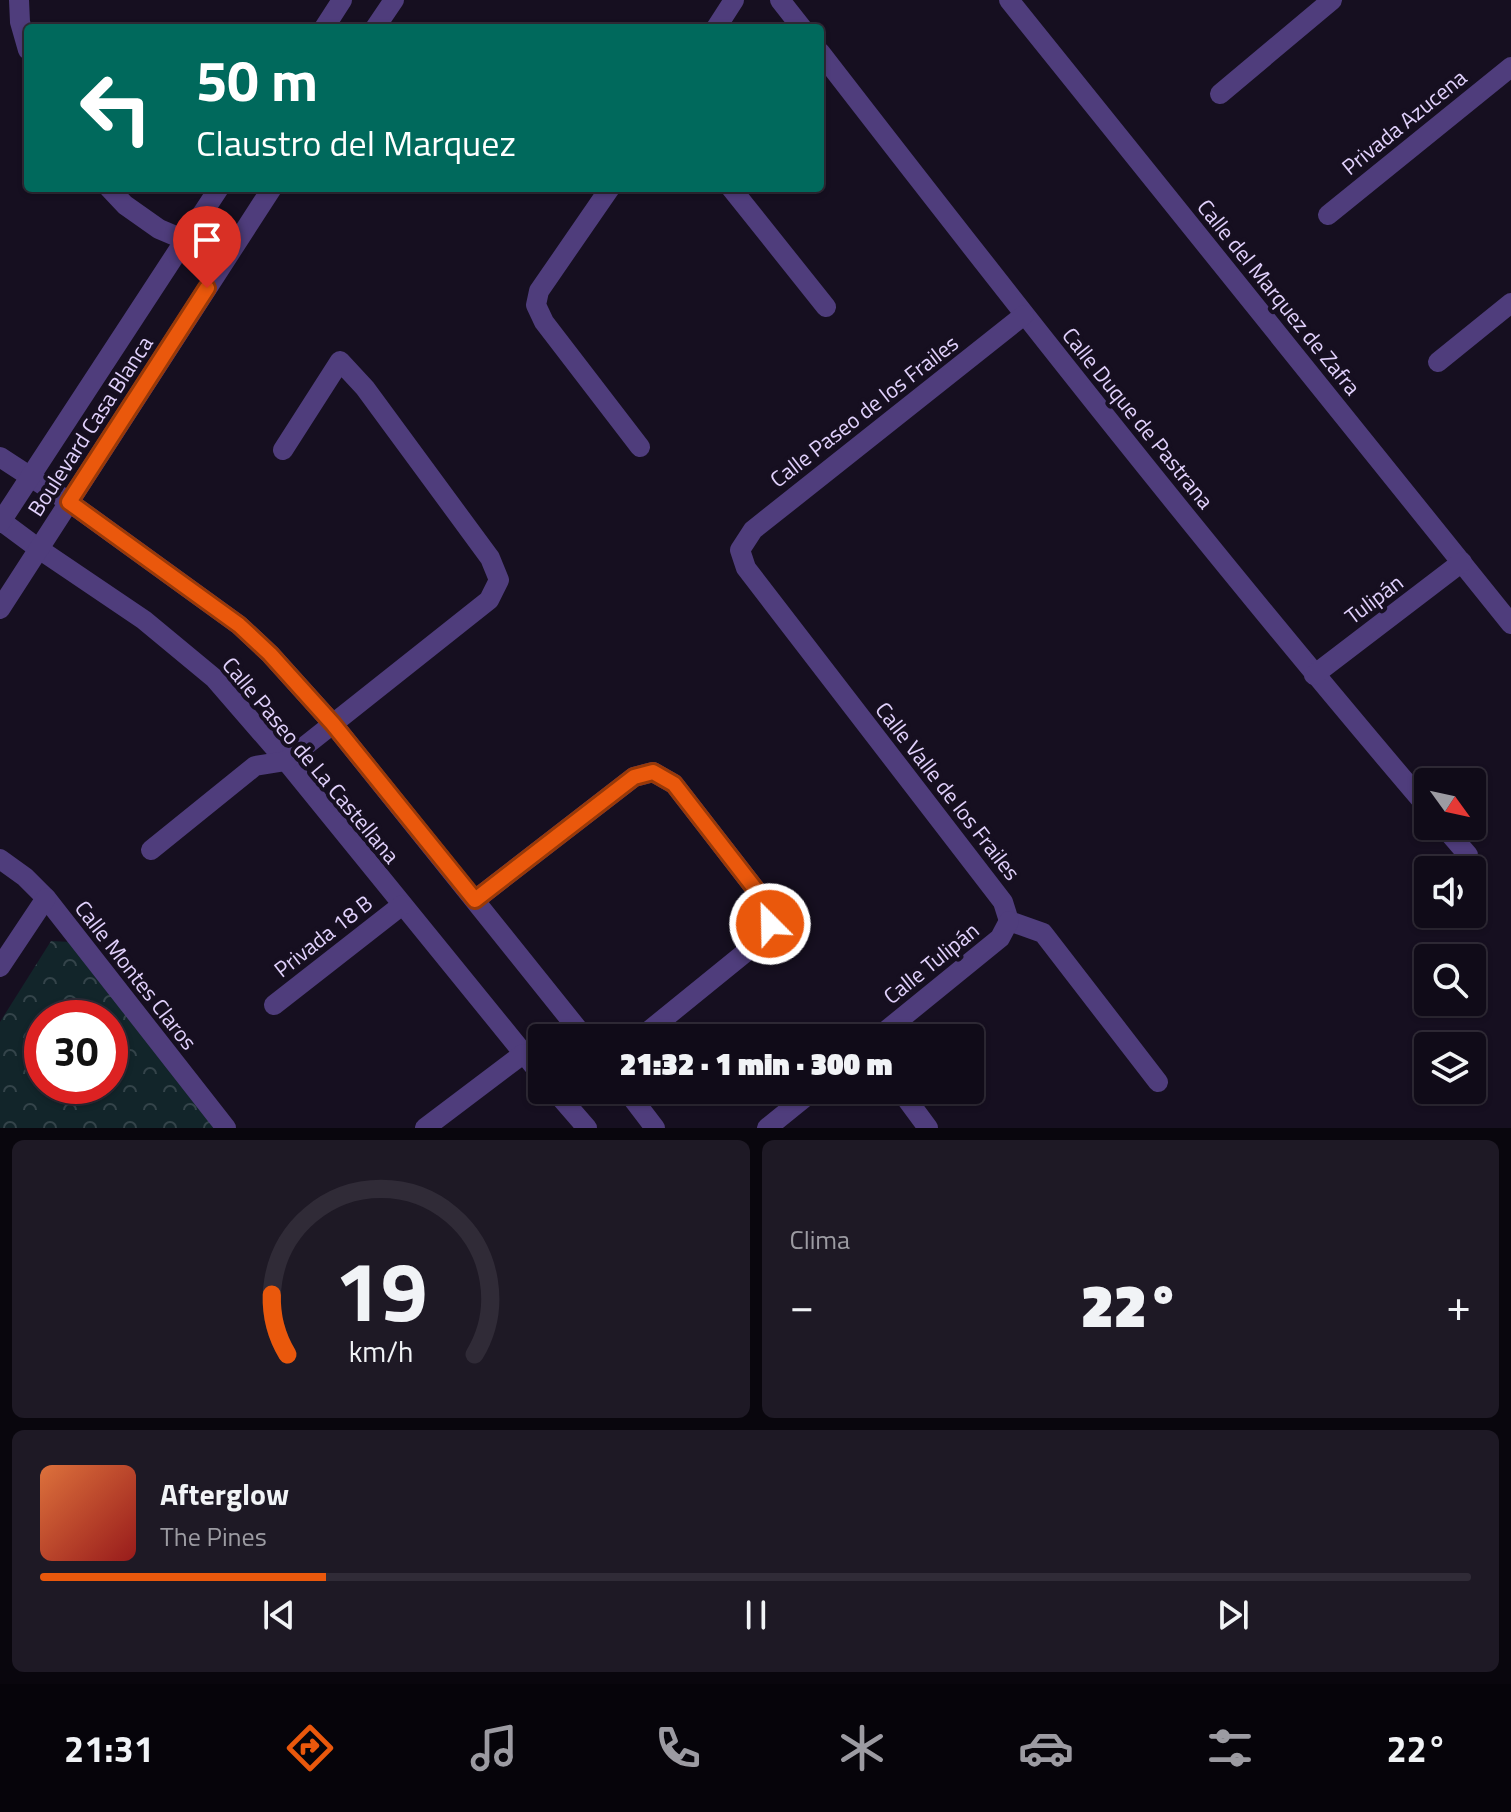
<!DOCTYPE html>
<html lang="es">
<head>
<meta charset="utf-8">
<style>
	body { margin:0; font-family:"Titillium Web",sans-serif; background:#1e1925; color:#f1f3f6; height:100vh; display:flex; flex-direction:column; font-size:30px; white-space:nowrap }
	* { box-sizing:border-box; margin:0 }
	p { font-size:26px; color:#9c9ba2 }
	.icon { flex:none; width:44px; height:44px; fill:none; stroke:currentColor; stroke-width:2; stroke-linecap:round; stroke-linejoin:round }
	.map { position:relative; height:1128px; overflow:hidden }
	.sheet { display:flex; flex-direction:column; gap:12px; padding:12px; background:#09060d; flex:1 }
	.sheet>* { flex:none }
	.top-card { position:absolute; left:24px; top:24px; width:800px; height:168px; border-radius:8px; box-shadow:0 2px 6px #0004,0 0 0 2px #302b37; background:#00695c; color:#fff; overflow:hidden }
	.needle { width:52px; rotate:123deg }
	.fabs { position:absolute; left:1414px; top:768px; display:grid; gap:16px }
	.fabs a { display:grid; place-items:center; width:72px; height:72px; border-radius:8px; background:#100b18; box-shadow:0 2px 6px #0004,0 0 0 2px #302b37; font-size:40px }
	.speed { position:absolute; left:24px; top:1000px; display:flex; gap:16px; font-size:40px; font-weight:700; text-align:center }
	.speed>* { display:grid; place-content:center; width:104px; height:104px; border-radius:50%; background:#100b18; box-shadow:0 2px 6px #0004,0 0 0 2px #302b37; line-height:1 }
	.speed .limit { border:12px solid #d22; background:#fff; color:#111 }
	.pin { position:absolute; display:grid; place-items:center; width:68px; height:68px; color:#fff; margin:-82px -34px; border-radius:50% 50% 50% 0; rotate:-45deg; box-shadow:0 0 8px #0007 }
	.pin .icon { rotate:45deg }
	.me { position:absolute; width:88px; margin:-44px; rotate:337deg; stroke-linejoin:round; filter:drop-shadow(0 0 6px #0008) }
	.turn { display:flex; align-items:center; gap:28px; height:168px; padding:0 40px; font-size:36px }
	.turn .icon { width:104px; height:104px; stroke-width:2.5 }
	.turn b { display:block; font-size:56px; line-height:68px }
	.big { font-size:60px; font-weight:800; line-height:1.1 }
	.sheet .card { flex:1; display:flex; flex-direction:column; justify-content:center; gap:12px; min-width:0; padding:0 28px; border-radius:12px; background:#1e1925 }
	.sheet .dial { align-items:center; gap:0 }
	.dial svg { height:208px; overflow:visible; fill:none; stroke:#302b37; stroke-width:7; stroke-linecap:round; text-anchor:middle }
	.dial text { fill:#f1f3f6; stroke:none }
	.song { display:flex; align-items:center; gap:24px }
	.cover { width:96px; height:96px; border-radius:12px; background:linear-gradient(135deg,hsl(20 70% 55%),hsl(0 70% 35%)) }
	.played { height:8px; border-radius:4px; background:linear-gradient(90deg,#ea580c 20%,#302b37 20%) }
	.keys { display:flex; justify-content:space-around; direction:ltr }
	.heat { display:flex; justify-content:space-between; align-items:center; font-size:44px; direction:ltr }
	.sheet .tiles { flex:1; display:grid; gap:12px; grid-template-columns:1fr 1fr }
	.card:last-child { grid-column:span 2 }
	.trip { position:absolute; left:528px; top:1024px; width:456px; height:80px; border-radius:8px; background:#100b18; box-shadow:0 2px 6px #0004,0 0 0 2px #302b37; font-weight:800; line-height:80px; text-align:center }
	.tab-bar { display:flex; height:128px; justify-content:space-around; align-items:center; background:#06040a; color:#9c9ba2 }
	.tab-bar .icon { width:56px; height:56px }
	.tab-bar .on { color:#ea580c }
	.tab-bar b { font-size:36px; color:#f1f3f6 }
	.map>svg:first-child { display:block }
	.forest { fill:url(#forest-crowns); fill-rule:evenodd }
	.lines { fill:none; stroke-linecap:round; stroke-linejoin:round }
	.minor { stroke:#4f3d7c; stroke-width:20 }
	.route-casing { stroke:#983908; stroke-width:20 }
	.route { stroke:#ea580c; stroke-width:14 }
	.labels { text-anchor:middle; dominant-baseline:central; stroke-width:8; stroke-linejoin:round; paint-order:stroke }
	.street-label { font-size:22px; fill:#e1d1fc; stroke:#160f20 }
</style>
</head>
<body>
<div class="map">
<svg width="1511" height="1128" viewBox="0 0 1511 1128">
	<defs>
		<pattern id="forest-crowns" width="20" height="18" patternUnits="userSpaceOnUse" patternTransform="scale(2)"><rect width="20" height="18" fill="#12252a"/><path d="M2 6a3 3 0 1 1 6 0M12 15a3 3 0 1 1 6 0" fill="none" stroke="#34444a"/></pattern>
	</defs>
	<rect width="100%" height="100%" fill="#160f20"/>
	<path class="forest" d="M51,941L71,942L219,1128H0V1022ZM42,1018H110V1086H42Z"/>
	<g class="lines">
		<g class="minor">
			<polyline points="19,0 20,22 28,50"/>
			<polyline points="780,0 802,28"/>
			<polyline points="1009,0 1511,624"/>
			<polyline points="324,28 342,0"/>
			<polyline points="375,28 394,0"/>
			<polyline points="716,28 734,0"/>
			<path d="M820,52C1018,308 1218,562 1428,808"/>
			<polyline points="1220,94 1332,0"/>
			<polyline points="109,188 125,205 159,229 185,240 224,261"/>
			<polyline points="610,188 539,291 536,305 544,322 640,447"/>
			<polyline points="731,188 826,307"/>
			<polyline points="1328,215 1511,67"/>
			<polyline points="1024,315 753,530 740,550 746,568 1003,902 1009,921 1043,933 1158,1082"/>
			<polyline points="1438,362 1511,303"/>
			<polyline points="0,457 69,502 239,625 270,654 333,724 585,1038"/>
			<polyline points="0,520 39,549 144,620 214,678 286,761 542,1076"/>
			<polyline points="0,523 219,188"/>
			<polyline points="0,609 272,188"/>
			<polyline points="1314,675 1462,562"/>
			<polyline points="1443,826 1468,855"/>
			<polyline points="151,850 255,766 286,761 489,600 499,580 490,558 365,388 340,361 283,450"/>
			<polyline points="0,859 25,877 46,898 226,1128"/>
			<polyline points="475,900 634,777 653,772 674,784 766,903 770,924 757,943 640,1038"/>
			<polyline points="0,967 46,898"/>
			<polyline points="274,1005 402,905"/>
			<polyline points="877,1038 1000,938 1009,921"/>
			<polyline points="554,1090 587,1128"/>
			<polyline points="626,1090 655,1128"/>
			<polyline points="900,1090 928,1128"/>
			<polyline points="425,1128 523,1054"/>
			<polyline points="767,1128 814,1090"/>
		</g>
	</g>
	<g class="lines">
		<defs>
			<polyline id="route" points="207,288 69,502 239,625 270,654 333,724 475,900 634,777 653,772 674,784 766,903 770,924"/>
		</defs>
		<use href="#route" class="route-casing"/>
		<use href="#route" class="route"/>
	</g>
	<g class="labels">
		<g class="street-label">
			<text transform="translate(1404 122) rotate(-39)">Privada Azucena</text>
			<text transform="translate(1279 297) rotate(51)">Calle del Marquez de Zafra</text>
			<text transform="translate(864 411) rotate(-38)">Calle Paseo de los Frailes</text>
			<text transform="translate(1138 418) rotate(51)">Calle Duque de Pastrana</text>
			<text transform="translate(90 426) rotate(-57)">Boulevard Casa Blanca</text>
			<text transform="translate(1374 599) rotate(-37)">Tulipán</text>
			<text transform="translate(311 760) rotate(50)">Calle Paseo de La Castellana</text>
			<text transform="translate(948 791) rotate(52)">Calle Valle de los Frailes</text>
			<text transform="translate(323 936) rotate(-38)">Privada 18 B</text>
			<text transform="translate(931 963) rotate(-39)">Calle Tulipán</text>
			<text transform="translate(136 975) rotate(52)">Calle Montes Claros</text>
		</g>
	</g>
</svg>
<div class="fabs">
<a><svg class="needle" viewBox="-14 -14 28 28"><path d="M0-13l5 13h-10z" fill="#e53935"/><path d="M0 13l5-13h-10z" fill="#9c9ba2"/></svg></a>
<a><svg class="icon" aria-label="sound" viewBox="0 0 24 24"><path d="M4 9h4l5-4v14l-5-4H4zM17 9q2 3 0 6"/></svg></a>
<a><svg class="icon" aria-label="search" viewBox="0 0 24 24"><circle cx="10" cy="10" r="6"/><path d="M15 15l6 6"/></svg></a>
<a><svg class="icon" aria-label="layers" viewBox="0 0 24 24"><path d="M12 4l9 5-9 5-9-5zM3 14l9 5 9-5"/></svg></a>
</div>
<div class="speed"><div class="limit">30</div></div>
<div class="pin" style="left:207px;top:288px;background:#d93025"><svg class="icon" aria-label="arrive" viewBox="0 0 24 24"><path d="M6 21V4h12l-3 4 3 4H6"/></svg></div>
<svg class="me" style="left:770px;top:924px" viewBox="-20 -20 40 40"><circle r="17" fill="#ea580c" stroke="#fff" stroke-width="3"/><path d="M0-11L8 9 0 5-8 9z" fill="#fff"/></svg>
<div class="trip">21:32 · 1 min · 300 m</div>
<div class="top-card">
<div class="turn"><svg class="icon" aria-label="left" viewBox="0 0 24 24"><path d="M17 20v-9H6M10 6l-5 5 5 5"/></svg><div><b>50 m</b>Claustro del Marquez</div></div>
</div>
</div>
<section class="sheet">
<div class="tiles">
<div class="card dial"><svg viewBox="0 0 100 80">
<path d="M14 69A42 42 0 1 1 86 69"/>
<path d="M14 69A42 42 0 0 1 8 46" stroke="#ea580c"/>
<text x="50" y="56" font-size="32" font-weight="700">19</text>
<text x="50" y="72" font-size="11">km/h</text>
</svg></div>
<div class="card"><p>Clima</p>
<div class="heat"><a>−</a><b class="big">22°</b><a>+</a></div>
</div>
<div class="card">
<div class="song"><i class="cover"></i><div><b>Afterglow</b><p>The Pines</p></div></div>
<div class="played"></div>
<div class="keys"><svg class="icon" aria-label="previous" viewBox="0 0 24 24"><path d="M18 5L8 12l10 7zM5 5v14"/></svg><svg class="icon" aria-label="pause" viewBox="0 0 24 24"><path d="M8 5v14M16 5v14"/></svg><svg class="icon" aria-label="next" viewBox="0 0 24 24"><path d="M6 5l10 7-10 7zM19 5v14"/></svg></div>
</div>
</div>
</section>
<nav class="tab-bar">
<b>21:31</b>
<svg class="icon on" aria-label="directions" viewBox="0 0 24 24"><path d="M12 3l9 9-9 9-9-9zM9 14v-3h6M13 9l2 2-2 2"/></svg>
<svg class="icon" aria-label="music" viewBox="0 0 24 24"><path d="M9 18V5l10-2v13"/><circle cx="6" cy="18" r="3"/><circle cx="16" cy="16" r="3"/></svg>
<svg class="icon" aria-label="phone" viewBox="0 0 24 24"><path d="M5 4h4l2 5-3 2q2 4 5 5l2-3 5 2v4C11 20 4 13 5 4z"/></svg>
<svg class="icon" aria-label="climate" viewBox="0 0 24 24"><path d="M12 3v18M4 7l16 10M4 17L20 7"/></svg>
<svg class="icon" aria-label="car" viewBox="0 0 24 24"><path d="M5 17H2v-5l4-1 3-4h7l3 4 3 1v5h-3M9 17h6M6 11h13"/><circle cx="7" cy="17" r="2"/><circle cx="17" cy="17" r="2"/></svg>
<svg class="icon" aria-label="filters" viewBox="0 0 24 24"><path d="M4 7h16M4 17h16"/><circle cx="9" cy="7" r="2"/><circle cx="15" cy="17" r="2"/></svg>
<b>22°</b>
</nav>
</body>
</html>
